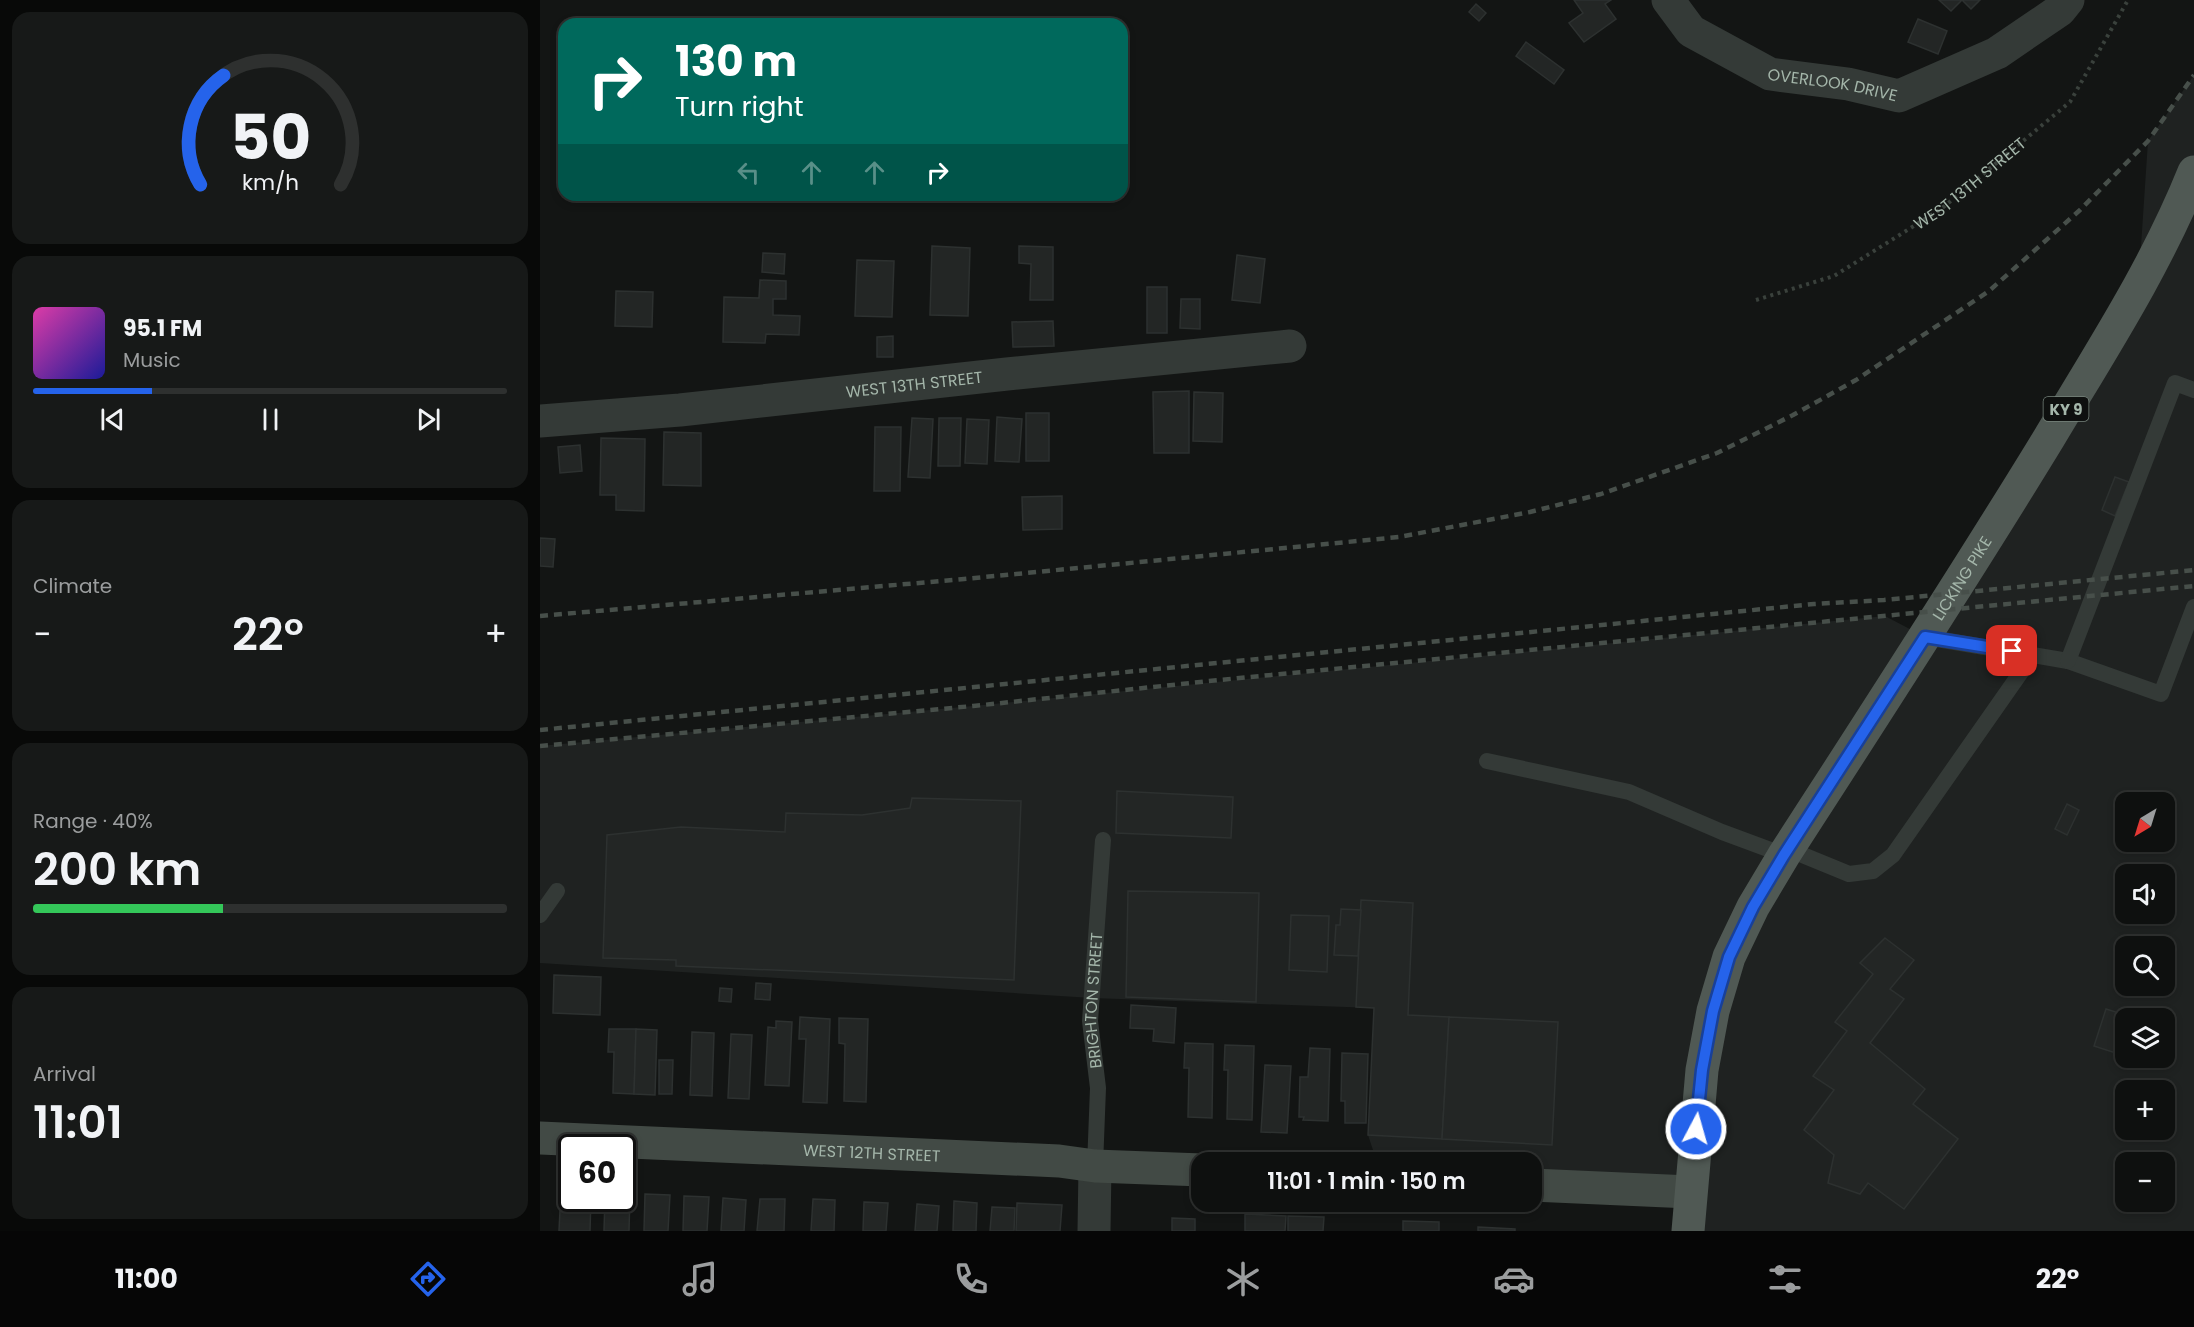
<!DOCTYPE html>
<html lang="en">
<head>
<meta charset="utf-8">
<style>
	body { margin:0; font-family:Poppins,sans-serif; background:#171918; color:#f1f3f6; height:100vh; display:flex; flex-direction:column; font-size:22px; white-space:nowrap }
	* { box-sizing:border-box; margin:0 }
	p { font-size:20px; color:#9b9d9e }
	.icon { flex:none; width:33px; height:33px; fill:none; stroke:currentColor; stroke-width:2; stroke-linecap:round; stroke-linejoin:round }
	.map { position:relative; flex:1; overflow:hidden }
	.drawer { display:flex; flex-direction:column; gap:12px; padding:12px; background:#080908; width:540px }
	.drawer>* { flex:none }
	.hud { position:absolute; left:18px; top:18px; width:570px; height:183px; border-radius:18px; box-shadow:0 3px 9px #0003,0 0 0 2px #2e302f; background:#00695c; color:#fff; overflow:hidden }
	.needle { width:39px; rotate:218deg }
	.fabs { position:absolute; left:1575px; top:792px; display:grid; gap:12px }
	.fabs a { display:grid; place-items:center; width:60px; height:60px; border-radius:12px; background:#0e100f; box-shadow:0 3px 9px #0003,0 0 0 2px #2e302f; font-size:30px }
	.speed { position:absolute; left:18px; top:1134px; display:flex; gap:12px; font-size:30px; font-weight:700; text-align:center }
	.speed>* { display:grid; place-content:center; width:78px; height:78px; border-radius:50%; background:#0e100f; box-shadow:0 3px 9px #0003,0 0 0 2px #2e302f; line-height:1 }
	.speed .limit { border:3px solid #111; border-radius:9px; background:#fff; color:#111 }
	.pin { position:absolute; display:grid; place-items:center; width:51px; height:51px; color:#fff; margin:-26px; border-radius:12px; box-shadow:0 3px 9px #0006 }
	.me { position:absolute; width:66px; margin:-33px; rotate:6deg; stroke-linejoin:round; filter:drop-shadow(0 0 4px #0008) }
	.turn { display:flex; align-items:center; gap:21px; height:126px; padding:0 18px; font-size:27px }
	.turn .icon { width:78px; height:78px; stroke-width:2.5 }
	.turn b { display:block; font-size:42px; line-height:51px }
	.lanes { display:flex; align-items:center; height:57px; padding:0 18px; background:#0003; justify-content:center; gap:30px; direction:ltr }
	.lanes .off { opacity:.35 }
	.big { font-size:45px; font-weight:600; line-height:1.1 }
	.drawer .tile { flex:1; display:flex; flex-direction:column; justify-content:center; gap:9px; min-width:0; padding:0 21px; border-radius:18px; background:#171918 }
	.drawer .dial { align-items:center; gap:0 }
	.dial svg { height:156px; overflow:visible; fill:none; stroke:#2e302f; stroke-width:7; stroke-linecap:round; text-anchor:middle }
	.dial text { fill:#f1f3f6; stroke:none }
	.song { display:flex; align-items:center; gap:18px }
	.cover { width:72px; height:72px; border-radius:9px; background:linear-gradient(135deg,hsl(320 70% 55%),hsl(240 70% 35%)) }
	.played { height:6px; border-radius:3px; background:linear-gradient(90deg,#2563eb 25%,#2e302f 25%) }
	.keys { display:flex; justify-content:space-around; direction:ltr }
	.heat { display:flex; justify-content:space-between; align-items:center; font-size:33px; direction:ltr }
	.charge { height:9px; border-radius:4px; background:linear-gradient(90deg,#34c759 40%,#2e302f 0) }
	.trip { position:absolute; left:651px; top:1152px; width:351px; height:60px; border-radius:18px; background:#0e100f; box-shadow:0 3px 9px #0003,0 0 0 2px #2e302f; font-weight:600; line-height:60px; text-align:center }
	.tab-bar { display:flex; height:96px; justify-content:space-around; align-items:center; background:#060606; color:#9b9d9e }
	.tab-bar .icon { width:42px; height:42px }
	.tab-bar .on { color:#2563eb }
	.tab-bar b { font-size:27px; color:#f1f3f6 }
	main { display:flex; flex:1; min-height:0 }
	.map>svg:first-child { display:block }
	.built { fill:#1f2221; fill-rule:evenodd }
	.building { fill:#232625; stroke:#2d3130; stroke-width:1.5 }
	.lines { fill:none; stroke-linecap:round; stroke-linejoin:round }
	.path { stroke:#3a413c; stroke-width:4; stroke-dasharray:3 4.5; stroke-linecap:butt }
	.lane { stroke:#343a37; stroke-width:16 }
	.street { stroke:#343a37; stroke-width:33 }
	.secondary { stroke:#424a45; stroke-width:33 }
	.primary { stroke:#505954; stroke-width:33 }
	.rail { stroke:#474f4a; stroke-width:4.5; stroke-dasharray:8 6; stroke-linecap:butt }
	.route-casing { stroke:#184099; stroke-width:15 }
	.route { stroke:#2563eb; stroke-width:10 }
	.labels { text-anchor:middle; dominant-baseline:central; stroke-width:6; stroke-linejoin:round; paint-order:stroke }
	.shield { fill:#0e100f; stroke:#77847c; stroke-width:1.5 }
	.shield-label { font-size:15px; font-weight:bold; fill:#a4b6aa }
	.street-label { font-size:16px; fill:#a4b6aa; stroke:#0e100f }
</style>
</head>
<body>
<main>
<section class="drawer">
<div class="tile dial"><svg viewBox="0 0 100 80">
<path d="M14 69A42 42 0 1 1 86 69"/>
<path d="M14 69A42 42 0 0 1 26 13" stroke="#2563eb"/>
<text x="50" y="56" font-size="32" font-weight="700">50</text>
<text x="50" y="72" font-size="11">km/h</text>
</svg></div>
<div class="tile">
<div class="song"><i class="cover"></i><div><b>95.1 FM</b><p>Music</p></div></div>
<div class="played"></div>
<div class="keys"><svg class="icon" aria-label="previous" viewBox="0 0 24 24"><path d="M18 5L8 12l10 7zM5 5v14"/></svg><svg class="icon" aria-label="pause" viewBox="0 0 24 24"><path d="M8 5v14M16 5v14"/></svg><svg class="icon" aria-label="next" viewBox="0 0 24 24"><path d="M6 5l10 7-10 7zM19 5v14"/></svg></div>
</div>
<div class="tile"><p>Climate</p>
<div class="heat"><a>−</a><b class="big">22°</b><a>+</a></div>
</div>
<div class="tile"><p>Range · 40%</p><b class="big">200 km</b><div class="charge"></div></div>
<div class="tile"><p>Arrival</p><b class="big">11:01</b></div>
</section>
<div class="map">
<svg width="1654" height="1231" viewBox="0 0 1654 1231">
	<rect width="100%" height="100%" fill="#131514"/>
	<path class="built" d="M1654,75V1231H1148L1150,1193L992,1185V1162H837L828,1135L834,1008L552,998L0,963V746L433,706L1345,616L1385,637L1598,291L1608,141ZM1586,802H1624V842H1586ZM1586,874H1624V914H1586ZM1586,946H1624V986H1586ZM1586,1018H1624V1058H1586ZM1586,1090H1624V1130H1586ZM1586,1162H1624V1202H1586Z"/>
	<g class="building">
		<polygon points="1034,0 1071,0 1065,4 1076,19 1044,42 1029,23 1043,13"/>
		<polygon points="1399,0 1440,0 1431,9 1422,0 1411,11"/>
		<polygon points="936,4 946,13 939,21 929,12"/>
		<polygon points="1378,19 1407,31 1398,54 1368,42"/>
		<polygon points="986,42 1024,70 1014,84 976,56"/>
		<polygon points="392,246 430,248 428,316 390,315"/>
		<polygon points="479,246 513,247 513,300 490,300 491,264 479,263"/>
		<polygon points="223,253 245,254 244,274 222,272"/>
		<polygon points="697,255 725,259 720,303 692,300"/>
		<polygon points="317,260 354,261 352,317 315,316"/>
		<polygon points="220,280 246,281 246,299 233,299 233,315 260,316 259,335 226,334 225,343 183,342 184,297 219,298"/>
		<rect x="607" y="287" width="20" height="46"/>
		<polygon points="76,291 113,292 112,327 75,326"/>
		<polygon points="641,299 660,299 660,329 640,328"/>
		<polygon points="513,321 514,346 473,347 472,322"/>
		<polygon points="353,336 353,357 337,357 337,337"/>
		<polygon points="649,391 649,453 614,453 613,392"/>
		<polygon points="654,392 683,393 682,442 653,441"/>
		<rect x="486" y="413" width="23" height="48"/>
		<polygon points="457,417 482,419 479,462 455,461"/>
		<polygon points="372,418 393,419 390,478 368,477"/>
		<polygon points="399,418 421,418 420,466 398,466"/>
		<polygon points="427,419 449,420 447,464 425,463"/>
		<polygon points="335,427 361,427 360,491 334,491"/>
		<polygon points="124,432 161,433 161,486 123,485"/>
		<polygon points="61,438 105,439 104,511 76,510 76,495 60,495"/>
		<polygon points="40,445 42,471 20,473 18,447"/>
		<polygon points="1575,477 1589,482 1575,516 1562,510"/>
		<polygon points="522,496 522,529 483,530 482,497"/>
		<polygon points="0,538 15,539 13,567 0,566"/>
		<polygon points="577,791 693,797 691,838 576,833"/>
		<polygon points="372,798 481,801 474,980 136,966 136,960 63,958 67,835 141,827 245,832 246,813 322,815 370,808"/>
		<polygon points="1527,804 1539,810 1527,835 1515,829"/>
		<polygon points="588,891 719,893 716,1002 586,997"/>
		<polygon points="821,900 873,903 868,1015 909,1017 902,1139 828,1135 834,1008 816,1007"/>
		<polygon points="801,909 821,910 818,956 794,955 796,925 800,925"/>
		<polygon points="751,915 789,916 787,972 749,970"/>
		<polygon points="1345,938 1374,960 1350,989 1364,999 1330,1043 1385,1089 1373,1104 1418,1139 1364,1209 1328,1183 1320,1194 1288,1183 1294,1155 1264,1130 1294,1090 1273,1076 1307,1031 1295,1022 1333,974 1320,963"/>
		<polygon points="14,975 61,977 60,1015 13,1013"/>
		<polygon points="216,983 231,984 230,1000 215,999"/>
		<polygon points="180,988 192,989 191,1002 179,1001"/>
		<polygon points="591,1005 636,1008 634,1043 613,1041 614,1029 590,1028"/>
		<polygon points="1566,1009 1595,1018 1586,1018 1585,1056 1554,1046"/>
		<polygon points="260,1017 290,1019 287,1103 263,1102 266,1039 259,1039"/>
		<polygon points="909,1017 1018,1022 1012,1145 902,1139"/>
		<polygon points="299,1018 328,1019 326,1102 304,1101 305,1044 299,1043"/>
		<polygon points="236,1021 252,1022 249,1086 225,1085 228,1027 236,1028"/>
		<polygon points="69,1029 96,1029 94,1094 73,1093 74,1052 68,1052"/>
		<polygon points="96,1029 117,1030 115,1095 94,1094"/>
		<polygon points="152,1032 174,1033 172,1096 150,1095"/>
		<polygon points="191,1034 212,1035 209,1099 188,1098"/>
		<polygon points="645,1043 673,1044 672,1118 648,1117 649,1068 644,1068"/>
		<polygon points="685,1045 714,1046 712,1120 687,1119 688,1070 684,1070"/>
		<polygon points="770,1048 790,1049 788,1121 763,1120 764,1117 759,1117 760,1077 768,1077"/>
		<polygon points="802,1053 828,1054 826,1123 805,1123 805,1101 801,1101"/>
		<polygon points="119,1060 133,1060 132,1094 119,1094"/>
		<polygon points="725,1065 751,1066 747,1133 721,1132"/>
		<polygon points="25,1191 32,1191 32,1198 51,1198 50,1231 19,1231 20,1210 24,1210"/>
		<polygon points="82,1194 90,1194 89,1231 64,1231 65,1198 82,1198"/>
		<polygon points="105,1194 130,1195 128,1231 104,1231"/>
		<polygon points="144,1196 169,1197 167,1231 143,1231"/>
		<polygon points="183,1198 206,1200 204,1231 181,1231"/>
		<polygon points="220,1199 245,1199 244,1231 217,1231"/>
		<polygon points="273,1199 295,1200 294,1231 271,1231"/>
		<polygon points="414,1201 437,1203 436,1231 413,1231"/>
		<polygon points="324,1202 348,1203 346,1231 323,1231"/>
		<polygon points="477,1203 522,1205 520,1231 476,1231"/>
		<polygon points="377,1204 399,1206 397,1231 375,1231"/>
		<polygon points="452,1207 475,1208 474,1231 450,1231"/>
		<polygon points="705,1214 746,1216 745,1231 705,1231"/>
		<polygon points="748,1216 784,1217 783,1231 748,1231"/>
		<polygon points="632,1218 655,1219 655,1231 632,1231"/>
		<polygon points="863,1221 899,1222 899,1231 863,1231"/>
		<polygon points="938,1227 975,1229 975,1231 938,1231"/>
	</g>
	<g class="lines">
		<path class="path" id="s1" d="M1216,300L1294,276L1401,209L1530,102L1588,0"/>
		<g class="lane">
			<polyline points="1385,637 1528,661 1621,694 1654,607"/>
			<polyline points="1528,661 1635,383 1654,390"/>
			<polyline points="947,761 1089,792 1182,832 1244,855"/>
			<polyline points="1248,849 1309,874 1333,871 1353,855 1493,655"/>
			<polyline points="0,915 17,891"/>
			<path id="s2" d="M555,1166L558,1088L550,1021L563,840"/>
		</g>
		<g class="street">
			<path id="s3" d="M1128,0L1151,31L1230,74L1308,84L1359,96L1457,53L1520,10L1528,0"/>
			<path id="s4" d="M0,421L140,410L467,374L750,346"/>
			<polyline points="554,1231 555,1166"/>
		</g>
		<g class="secondary">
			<path id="s5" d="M0,1138L519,1161L555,1166L662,1170"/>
			<polyline points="992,1185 1150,1192"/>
		</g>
		<path class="primary" id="s6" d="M1148,1231L1162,1070L1173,1011L1189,957L1213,907L1244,855C1333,717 1423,579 1509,438C1561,351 1616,267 1654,172"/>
		<g class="rail">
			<polyline points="0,616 424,579 859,537 990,512 1061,494 1177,453 1253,415 1316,380 1449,291 1540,210 1608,141 1654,75"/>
			<polyline points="0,730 1274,604 1344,600 1654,570"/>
			<polyline points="0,746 433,706 679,680 1654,586"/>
		</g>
	</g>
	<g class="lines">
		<defs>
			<polyline id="route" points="1156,1129 1162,1070 1173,1011 1189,957 1213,907 1244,855 1385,637 1472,651"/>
		</defs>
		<use href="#route" class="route-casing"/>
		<use href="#route" class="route"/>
	</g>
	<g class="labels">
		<rect class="shield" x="1503.5" y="397" width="45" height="24" rx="4.5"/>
		<g class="shield-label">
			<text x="1526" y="409">KY 9</text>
		</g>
		<g class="street-label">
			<text stroke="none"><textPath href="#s3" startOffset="192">OVERLOOK DRIVE</textPath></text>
			<text stroke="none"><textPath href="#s1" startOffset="246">WEST 13TH STREET</textPath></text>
			<text stroke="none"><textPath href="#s4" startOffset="376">WEST 13TH STREET</textPath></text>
			<text stroke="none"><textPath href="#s6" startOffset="723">LICKING PIKE</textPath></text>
			<text stroke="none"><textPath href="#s2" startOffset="166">BRIGHTON STREET</textPath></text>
			<text stroke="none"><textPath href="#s5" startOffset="332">WEST 12TH STREET</textPath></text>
		</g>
	</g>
</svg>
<div class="fabs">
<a><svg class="needle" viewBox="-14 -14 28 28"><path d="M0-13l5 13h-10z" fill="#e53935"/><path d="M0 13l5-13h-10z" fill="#9b9d9e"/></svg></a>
<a><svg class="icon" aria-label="sound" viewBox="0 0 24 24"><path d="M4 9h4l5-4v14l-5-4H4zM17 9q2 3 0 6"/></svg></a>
<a><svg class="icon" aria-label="search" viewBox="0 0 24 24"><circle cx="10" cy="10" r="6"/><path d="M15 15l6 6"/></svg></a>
<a><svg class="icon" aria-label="layers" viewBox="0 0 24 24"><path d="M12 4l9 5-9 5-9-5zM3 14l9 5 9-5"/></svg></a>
<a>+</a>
<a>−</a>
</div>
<div class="speed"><div class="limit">60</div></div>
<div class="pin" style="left:1472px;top:651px;background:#d93025"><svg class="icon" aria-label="arrive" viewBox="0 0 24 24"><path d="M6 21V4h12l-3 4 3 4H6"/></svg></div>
<svg class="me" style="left:1156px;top:1129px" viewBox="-20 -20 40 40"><circle r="17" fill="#2563eb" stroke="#fff" stroke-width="3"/><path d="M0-11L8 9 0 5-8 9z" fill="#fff"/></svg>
<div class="trip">11:01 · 1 min · 150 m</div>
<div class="hud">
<div class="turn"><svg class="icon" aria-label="right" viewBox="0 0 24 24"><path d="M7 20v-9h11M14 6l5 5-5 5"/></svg><div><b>130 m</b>Turn right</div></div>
<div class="lanes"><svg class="icon off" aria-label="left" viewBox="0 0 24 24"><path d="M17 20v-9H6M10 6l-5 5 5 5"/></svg><svg class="icon off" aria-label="ahead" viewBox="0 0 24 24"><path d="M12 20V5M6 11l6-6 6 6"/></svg><svg class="icon off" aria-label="ahead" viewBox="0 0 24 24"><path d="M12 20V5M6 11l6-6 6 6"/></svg><svg class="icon" aria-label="right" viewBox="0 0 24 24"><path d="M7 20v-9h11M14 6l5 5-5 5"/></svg></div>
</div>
</div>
</main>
<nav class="tab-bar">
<b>11:00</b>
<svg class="icon on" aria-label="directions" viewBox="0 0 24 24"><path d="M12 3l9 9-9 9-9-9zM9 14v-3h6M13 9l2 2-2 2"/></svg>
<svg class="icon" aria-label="music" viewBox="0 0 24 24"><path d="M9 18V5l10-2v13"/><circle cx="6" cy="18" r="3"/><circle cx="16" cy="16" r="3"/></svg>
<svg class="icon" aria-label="phone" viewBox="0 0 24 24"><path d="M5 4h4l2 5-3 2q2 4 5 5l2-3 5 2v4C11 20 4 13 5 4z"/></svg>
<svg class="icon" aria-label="climate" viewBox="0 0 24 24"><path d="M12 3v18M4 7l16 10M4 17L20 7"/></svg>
<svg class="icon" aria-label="car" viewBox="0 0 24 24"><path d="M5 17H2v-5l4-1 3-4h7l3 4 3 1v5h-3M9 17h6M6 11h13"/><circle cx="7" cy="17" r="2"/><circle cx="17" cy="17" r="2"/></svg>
<svg class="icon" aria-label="filters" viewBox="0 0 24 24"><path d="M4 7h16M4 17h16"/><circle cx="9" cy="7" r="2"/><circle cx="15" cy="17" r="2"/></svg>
<b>22°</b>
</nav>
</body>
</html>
